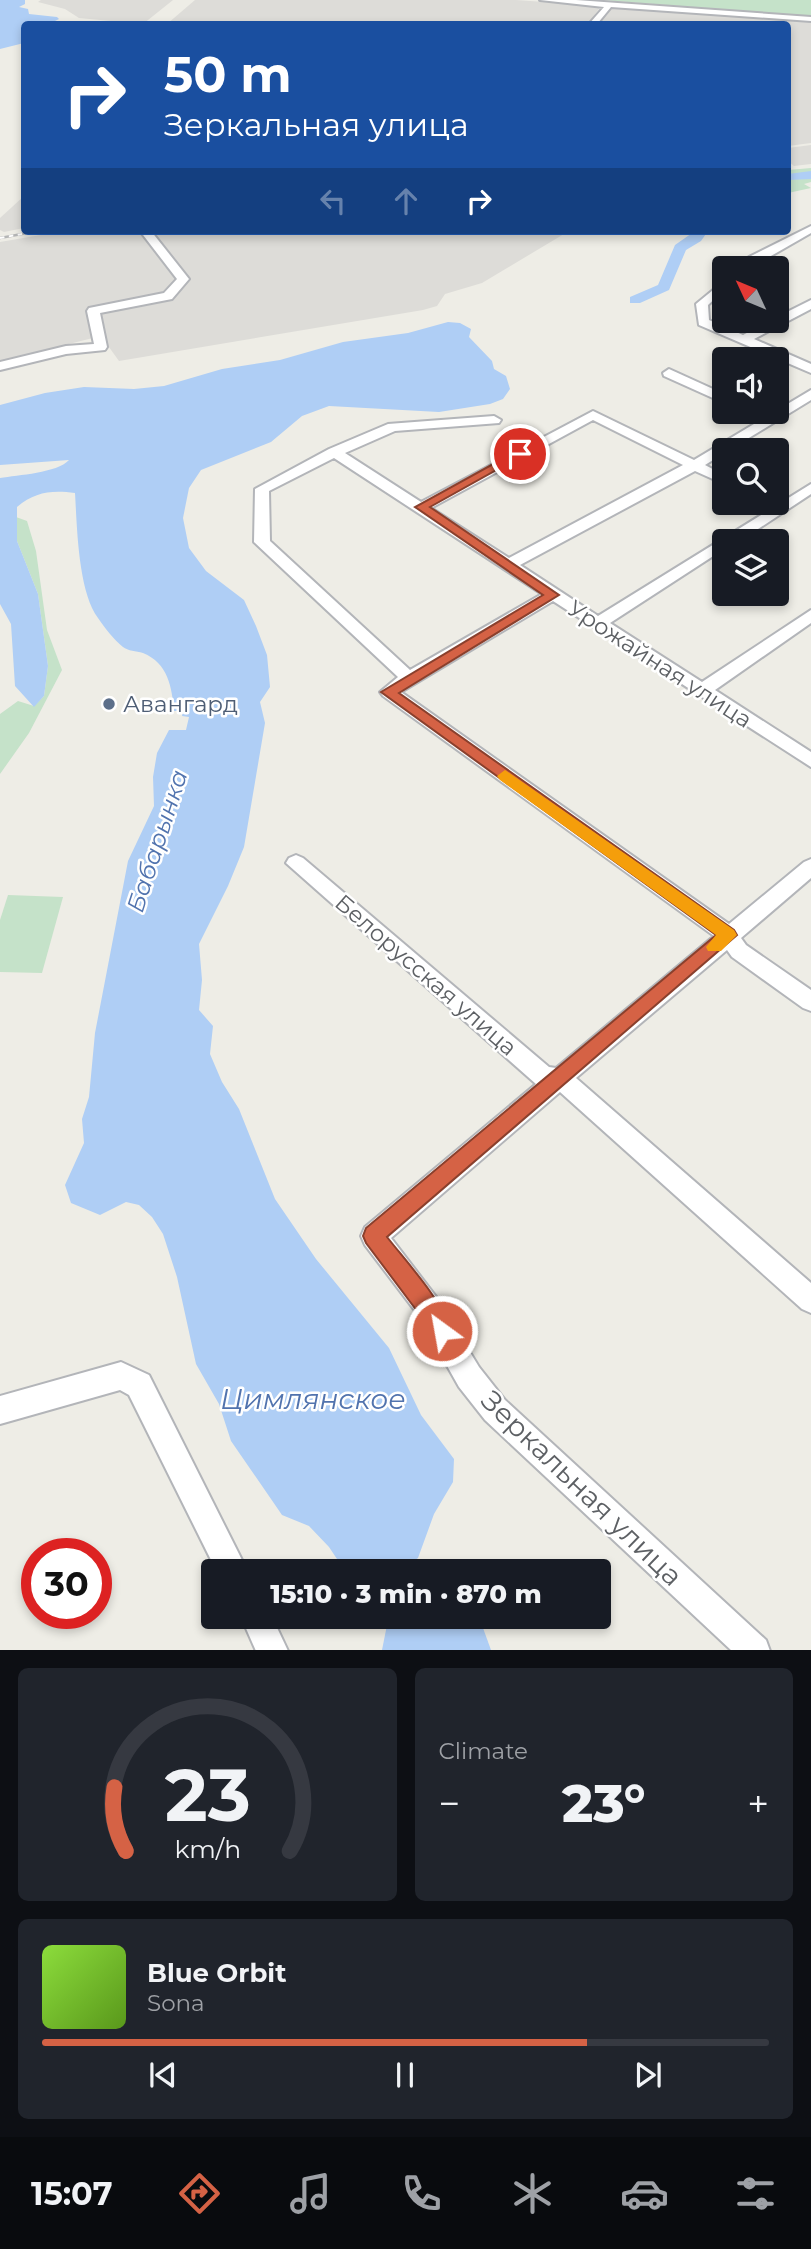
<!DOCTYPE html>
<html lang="en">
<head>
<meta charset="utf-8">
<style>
	body { margin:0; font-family:Montserrat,sans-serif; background:#20242c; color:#f1f3f6; height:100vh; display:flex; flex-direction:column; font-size:26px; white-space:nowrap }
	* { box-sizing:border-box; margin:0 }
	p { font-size:23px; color:#9ea1a6 }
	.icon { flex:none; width:38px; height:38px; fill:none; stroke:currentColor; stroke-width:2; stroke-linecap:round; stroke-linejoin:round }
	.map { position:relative; height:1650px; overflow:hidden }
	.sheet { display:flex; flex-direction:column; gap:18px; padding:18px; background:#0d0f14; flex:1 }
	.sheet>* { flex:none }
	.top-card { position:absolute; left:21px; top:21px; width:770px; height:214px; border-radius:7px; box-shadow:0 4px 10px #0003; background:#1a4fa0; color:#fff; overflow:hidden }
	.needle { width:46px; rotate:314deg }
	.buttons { position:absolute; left:712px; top:256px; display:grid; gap:14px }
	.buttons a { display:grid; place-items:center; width:77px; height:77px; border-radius:7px; background:#171b24; box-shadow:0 4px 10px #0003; font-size:35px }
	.speed { position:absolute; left:21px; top:1538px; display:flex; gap:14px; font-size:35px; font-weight:700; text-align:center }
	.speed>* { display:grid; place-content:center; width:91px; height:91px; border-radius:50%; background:#171b24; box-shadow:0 4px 10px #0003; line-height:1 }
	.speed .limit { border:10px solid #d22; background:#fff; color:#111 }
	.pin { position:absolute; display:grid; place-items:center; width:60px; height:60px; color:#fff; margin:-30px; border:4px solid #fff; border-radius:50%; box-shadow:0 2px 7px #0007 }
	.me { position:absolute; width:77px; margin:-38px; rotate:328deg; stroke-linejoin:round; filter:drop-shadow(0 0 5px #0008) }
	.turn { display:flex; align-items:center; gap:24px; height:147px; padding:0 28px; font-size:32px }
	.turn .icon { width:91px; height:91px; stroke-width:2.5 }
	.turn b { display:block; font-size:49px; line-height:60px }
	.lanes { display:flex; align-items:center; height:66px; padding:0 28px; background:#0003; justify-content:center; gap:35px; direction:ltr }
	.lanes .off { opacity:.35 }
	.big { font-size:52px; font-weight:800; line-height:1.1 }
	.sheet .tile { flex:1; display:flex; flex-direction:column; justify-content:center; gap:10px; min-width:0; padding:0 24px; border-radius:10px; background:#20242c }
	.sheet .dial { align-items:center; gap:0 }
	.dial svg { height:182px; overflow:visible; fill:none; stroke:#363941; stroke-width:7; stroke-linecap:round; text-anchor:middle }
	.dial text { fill:#f1f3f6; stroke:none }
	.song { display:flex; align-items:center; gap:21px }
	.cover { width:84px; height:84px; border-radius:10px; background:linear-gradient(135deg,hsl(90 70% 55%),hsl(90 70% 35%)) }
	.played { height:7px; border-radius:4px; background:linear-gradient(90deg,#d56245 75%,#363941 75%) }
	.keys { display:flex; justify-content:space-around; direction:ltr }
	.heat { display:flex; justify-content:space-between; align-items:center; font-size:38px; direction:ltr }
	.sheet .tiles { flex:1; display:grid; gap:18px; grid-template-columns:1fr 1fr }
	.tile:last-child { grid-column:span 2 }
	.trip { position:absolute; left:201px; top:1559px; width:410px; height:70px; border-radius:7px; background:#171b24; box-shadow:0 4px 10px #0003; font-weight:800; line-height:70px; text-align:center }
	.menu { display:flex; height:112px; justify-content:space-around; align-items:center; background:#090b0e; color:#9ea1a6 }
	.menu .icon { width:49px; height:49px }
	.menu .selected { color:#d56245 }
	.menu b { font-size:32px; color:#f1f3f6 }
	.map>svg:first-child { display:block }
	.industrial { fill:#dddcd8 }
	.green { fill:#c5e2c9 }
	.water { fill:#afcef5 }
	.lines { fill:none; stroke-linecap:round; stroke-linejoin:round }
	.river { fill:#afcef5; fill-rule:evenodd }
	.minor-casing { stroke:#b3b5b9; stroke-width:4 }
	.minor { fill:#fff; fill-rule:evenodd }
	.rail-casing { stroke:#b5b6b6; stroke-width:2.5 }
	.rail { stroke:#fff; stroke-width:2; stroke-dasharray:4.5; stroke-linecap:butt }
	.route { fill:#d56245; stroke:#8a402d; stroke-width:2 }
	.slow { fill:#f59e0b }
	.service-dot { fill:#5c6f8a; stroke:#fff; stroke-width:2.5 }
	.labels { text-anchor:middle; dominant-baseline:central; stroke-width:5; stroke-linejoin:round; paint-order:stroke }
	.street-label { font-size:23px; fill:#5d6064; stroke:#fff }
	.service-label { font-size:23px; fill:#4e5e75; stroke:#fff; text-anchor:start }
	.water-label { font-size:24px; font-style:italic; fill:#5173ae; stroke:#fff }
	.near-water-label { font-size:28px; font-style:italic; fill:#5173ae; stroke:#fff }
	.near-street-label { font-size:28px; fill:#5d6064; stroke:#fff }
</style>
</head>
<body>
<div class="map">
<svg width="811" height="1651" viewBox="0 0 811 1651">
	<rect width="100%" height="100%" fill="#eeede6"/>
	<g class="industrial">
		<polygon points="41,0 173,0 143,24 79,18 65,9 38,2"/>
		<polygon points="195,0 516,0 601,6 588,24 167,24"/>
		<polygon points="612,7 811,22 811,143 788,146 788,24 599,24"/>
		<polygon points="811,145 811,164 794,166 788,161 788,148"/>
		<polygon points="24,196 24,228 4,232 0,230 0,218"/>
		<polygon points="64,231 569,231 482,283 445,294 437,306 423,310 119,361 101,336 0,361 0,242"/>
	</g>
	<g class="green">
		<polygon points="602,0 811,0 811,16"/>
		<polygon points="811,168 811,182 804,184 811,188 788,193 788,170"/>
		<polygon points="16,517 27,521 36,551 47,630 62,670 29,733 0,774 0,714 18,701 34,706 44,696 48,666 38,594 17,541"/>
		<polygon points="8,895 63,897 42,973 0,972 0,920"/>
	</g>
	<g class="water">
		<polygon points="0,0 25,0 25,4 19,7 28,9 29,14 57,17 59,19 55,21 58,24 24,24 24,43 0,49"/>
		<path d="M448,322L460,323L471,329L469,337L492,361L494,369L506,376L510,389L503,399L490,404L439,412L329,406L302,416L271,442L201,470L189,488L183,518L189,548L206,571L244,600L256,626L267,655L270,687L260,702L265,723L244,847L228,886L199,944L202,980L199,1010L213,1026L210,1054L222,1082L239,1109L275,1199L316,1259L389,1348L421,1415L454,1459L453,1482L434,1514L418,1558L400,1571H345L329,1547L309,1526L282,1515L231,1441L219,1404L196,1364L177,1277L163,1234L152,1217L139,1205L126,1202L100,1215L71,1203L65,1185L84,1143L82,1119L89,1097L95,1033L128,861L154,806L153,777L157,753L169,730H186L189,717L182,716L183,711H174C172,687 168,663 143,653C136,651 128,651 123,647C114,640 104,627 98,618C78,591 77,526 75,493C51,490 35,492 17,507V541L38,594L48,666L44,696L34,707L15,686L11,624L0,604V478C18,475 57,473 69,460L0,465V405L45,393L84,387L134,389L164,386L222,369L280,360L343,342L408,333Z"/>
		<polygon points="402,1617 479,1617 491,1650 382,1650 387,1625"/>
	</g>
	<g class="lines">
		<g class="river">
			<polygon points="811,171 811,179 788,180 788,174"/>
			<polygon points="695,231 708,231 701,241 686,250 669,290 640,303 630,303 630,297 658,285 675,245"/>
		</g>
		<defs>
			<g id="minor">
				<polygon points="540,0 576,0 811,17 811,21 611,7 597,24 589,24 604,7"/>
				<polygon points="811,226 811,233 750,268 737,268 749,257"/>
				<polygon points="140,231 151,231 189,279 172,299 100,313 107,347 105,350 66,354 0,370 0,362 66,346 94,344 87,311 89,308 164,293 177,279"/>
				<polygon points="724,281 724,290 708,305 709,320 743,335 771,320 777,320 777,317 811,300 811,309 754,339 811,364 811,373 699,325 696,304"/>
				<polygon points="669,369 724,394 724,403 664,376 663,373"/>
				<path d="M811,390V400L729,450H724V453L705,465L724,475V484L695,471L520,565L598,616L811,484V494L740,541H724V549L610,623L702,682L811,610V623L715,690L811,752V767L553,601L401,692L729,924L804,862L811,859V878L741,938L746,945L811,990V1011L803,1008L732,957L727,950L576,1078L811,1283V1313L802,1309L560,1092L391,1238L437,1298L479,1367L505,1400L766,1640L770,1651H732L485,1420L459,1387L419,1316L365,1245L361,1236L365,1227L536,1084L286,863L289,858L296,855L303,858L549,1067L556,1068L714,936L383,696L380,692L398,677L254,542L255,489L329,449L388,424L494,416L501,420L499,423L395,431L345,453L421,502L593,411L694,460ZM593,420L683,465L509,558L431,508ZM334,458L542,594L410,670L270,541L269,491Z"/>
				<polygon points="121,1362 149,1375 248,1572 217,1572 129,1395 120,1390 0,1424 0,1396"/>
				<polygon points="241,1617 272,1617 288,1651 256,1651"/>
			</g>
		</defs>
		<use href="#minor" class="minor-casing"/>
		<use href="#minor" class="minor"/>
		<defs>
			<polyline id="rail" points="0,238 38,231"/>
		</defs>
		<use href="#rail" class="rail-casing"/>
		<use href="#rail" class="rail"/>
	</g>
	<path class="route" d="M515,452L525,454L430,507L559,595L399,693L734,930L737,935L387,1237C410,1266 438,1296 453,1331L450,1338L442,1341L434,1338L420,1315L366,1243L363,1236L366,1228L716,935L381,692L543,595L415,507Z"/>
	<polygon class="slow" points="505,770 734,930 737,935 721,951 708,951 706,947 716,935 500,780 497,776"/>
	<circle class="service-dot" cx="109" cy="704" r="7"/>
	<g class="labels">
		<g class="street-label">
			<text transform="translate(660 664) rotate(33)">Урожайная улица</text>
			<text transform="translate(426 975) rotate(41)">Белорусская улица</text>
		</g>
		<g class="service-label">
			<text x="123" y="704">Авангард</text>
		</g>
		<g class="water-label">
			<text transform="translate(157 841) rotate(-72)">Бабарынка</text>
		</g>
		<g class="near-water-label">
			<text x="313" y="1399">Цимлянское</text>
		</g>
		<g class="near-street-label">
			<text transform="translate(582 1488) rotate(44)">Зеркальная улица</text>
		</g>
	</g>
</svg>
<div class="buttons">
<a><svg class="needle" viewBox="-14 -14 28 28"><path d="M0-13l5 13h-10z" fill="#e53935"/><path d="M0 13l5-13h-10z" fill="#9ea1a6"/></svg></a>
<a><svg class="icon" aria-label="sound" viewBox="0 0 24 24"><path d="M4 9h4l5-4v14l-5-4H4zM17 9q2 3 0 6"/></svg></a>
<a><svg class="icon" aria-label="search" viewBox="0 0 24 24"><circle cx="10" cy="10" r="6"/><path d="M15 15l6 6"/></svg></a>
<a><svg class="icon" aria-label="layers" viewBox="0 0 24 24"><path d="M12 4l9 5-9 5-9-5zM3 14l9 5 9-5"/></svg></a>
</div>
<div class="speed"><div class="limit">30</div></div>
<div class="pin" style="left:520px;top:454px;background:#d93025"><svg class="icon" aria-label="arrive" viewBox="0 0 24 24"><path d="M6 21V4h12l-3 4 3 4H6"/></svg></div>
<svg class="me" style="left:442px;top:1331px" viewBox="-20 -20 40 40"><circle r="17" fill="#d56245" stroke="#fff" stroke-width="3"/><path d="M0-11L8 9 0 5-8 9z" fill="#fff"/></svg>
<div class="trip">15:10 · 3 min · 870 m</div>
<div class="top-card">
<div class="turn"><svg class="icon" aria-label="right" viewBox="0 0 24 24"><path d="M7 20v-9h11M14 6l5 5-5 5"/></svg><div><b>50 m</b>Зеркальная улица</div></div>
<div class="lanes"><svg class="icon off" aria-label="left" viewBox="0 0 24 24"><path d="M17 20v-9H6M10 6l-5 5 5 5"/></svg><svg class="icon off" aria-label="ahead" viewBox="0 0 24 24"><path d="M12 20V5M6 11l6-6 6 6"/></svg><svg class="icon" aria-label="right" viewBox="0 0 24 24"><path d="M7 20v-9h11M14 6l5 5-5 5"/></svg></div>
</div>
</div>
<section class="sheet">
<div class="tiles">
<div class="tile dial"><svg viewBox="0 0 100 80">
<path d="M14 69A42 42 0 1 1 86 69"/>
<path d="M14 69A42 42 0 0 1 9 41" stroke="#d56245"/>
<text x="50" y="56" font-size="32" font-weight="700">23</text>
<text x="50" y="72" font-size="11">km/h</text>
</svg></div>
<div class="tile"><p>Climate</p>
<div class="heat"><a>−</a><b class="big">23°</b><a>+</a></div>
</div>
<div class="tile">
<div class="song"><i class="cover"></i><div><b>Blue Orbit</b><p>Sona</p></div></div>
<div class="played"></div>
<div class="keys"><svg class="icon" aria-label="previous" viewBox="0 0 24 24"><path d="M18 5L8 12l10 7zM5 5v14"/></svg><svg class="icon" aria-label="pause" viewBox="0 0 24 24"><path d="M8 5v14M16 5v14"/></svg><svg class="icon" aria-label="next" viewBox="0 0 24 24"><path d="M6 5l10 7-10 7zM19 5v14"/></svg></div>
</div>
</div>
</section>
<nav class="menu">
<b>15:07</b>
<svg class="icon selected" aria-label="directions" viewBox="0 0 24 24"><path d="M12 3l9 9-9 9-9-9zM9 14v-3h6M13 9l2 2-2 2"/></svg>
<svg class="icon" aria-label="music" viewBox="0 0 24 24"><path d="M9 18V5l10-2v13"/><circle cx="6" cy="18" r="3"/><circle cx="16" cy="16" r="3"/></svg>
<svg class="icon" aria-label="phone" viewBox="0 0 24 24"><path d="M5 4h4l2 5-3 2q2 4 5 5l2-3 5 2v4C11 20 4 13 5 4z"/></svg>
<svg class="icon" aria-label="climate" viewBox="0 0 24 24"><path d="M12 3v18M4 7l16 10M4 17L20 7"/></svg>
<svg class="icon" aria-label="car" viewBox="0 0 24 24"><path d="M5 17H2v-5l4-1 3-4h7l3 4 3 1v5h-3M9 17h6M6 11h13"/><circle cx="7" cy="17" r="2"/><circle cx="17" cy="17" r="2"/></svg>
<svg class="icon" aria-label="filters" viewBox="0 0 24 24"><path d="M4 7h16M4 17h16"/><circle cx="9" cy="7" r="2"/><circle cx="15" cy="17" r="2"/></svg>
</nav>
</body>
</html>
